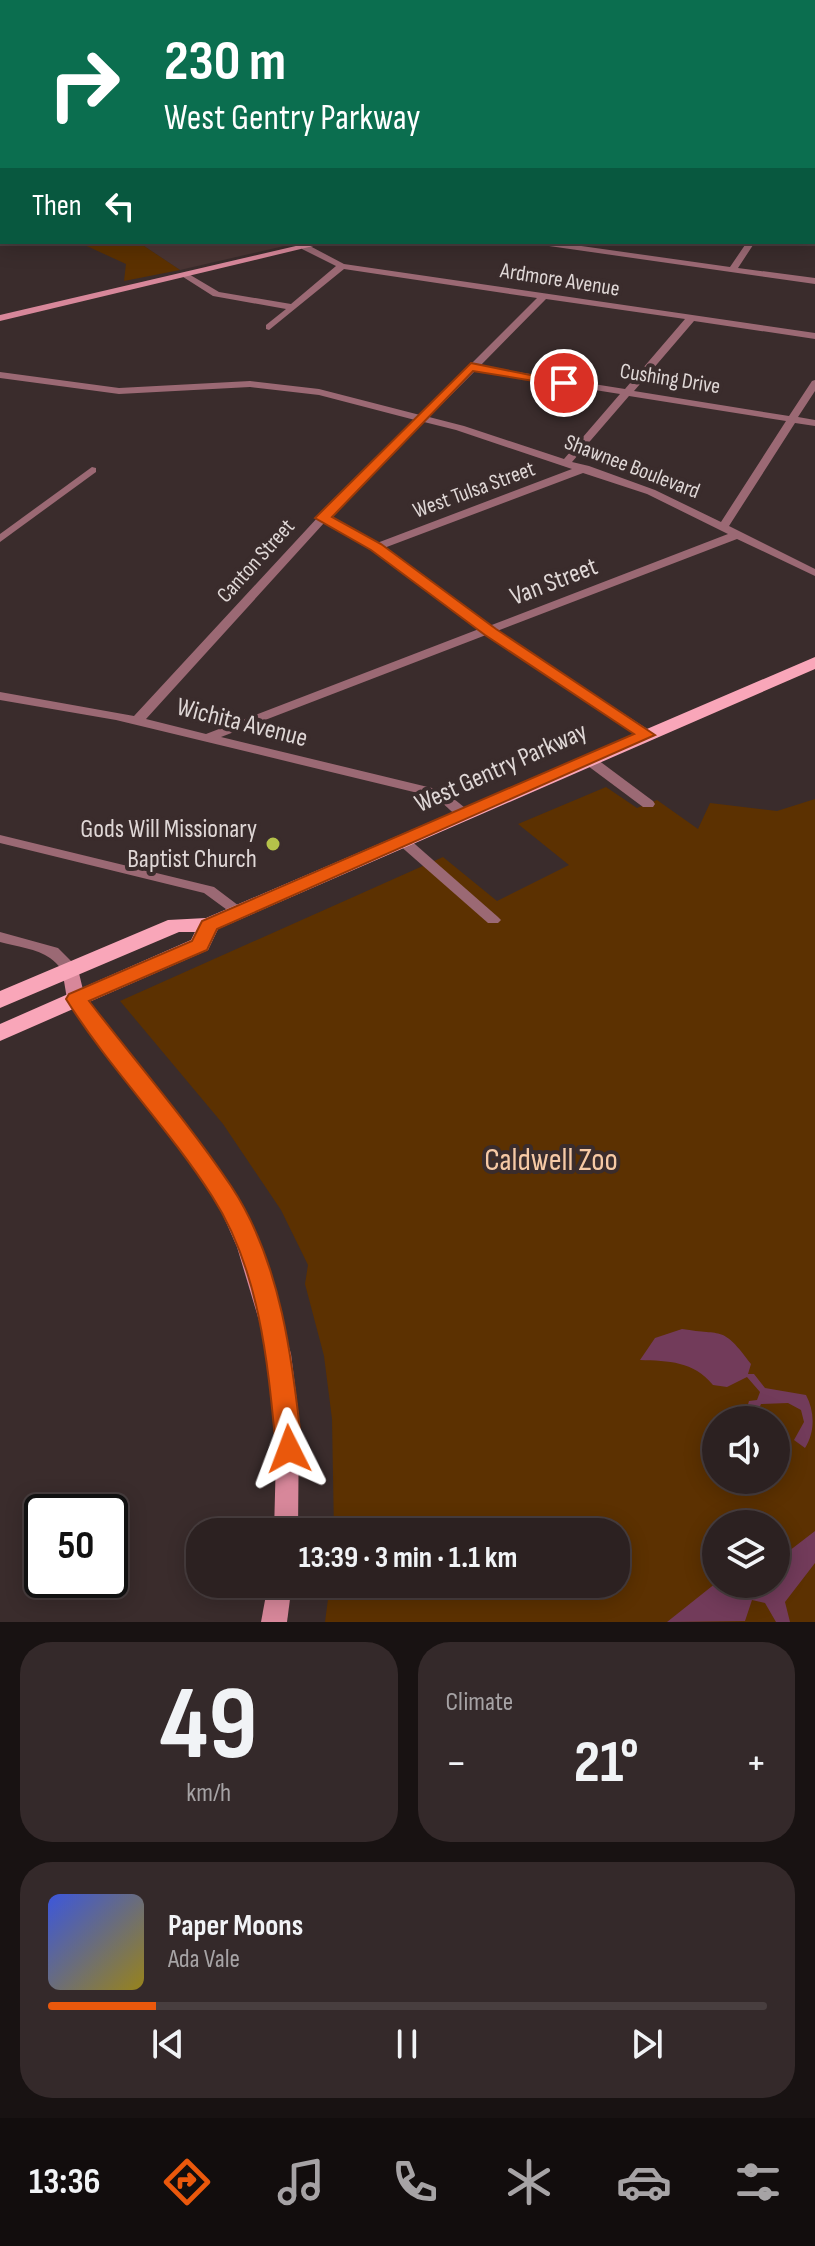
<!DOCTYPE html>
<html lang="en">
<head>
<meta charset="utf-8">
<style>
	body { margin:0; font-family:"Sofia Sans Condensed",sans-serif; background:#34292a; color:#f1f3f6; height:100vh; display:flex; flex-direction:column; font-size:30px; white-space:nowrap }
	* { box-sizing:border-box; margin:0 }
	p { font-size:26px; color:#a6a3a5 }
	.icon { flex:none; width:44px; height:44px; fill:none; stroke:currentColor; stroke-width:2; stroke-linecap:round; stroke-linejoin:round }
	.map { position:relative; height:1622px; overflow:hidden }
	.sheet { display:flex; flex-direction:column; gap:20px; padding:20px; background:#181212; flex:1 }
	.sheet>* { flex:none }
	.banner { position:absolute; left:0px; top:0px; width:816px; height:244px; box-shadow:0 4px 20px #0003,0 0 0 2px #483e3f; background:#0b6e4f; color:#fff; overflow:hidden }
	.fabs { position:absolute; left:702px; top:1406px; display:grid; gap:16px }
	.fabs a { display:grid; place-items:center; width:88px; height:88px; border-radius:50%; background:#2c2121; box-shadow:0 4px 20px #0003,0 0 0 2px #483e3f; font-size:40px }
	.speed { position:absolute; left:24px; top:1494px; display:flex; gap:16px; font-size:40px; font-weight:700; text-align:center }
	.speed>* { display:grid; place-content:center; width:104px; height:104px; border-radius:50%; background:#2c2121; box-shadow:0 4px 20px #0003,0 0 0 2px #483e3f; line-height:1 }
	.speed .limit { border:4px solid #111; border-radius:12px; background:#fff; color:#111 }
	.pin { position:absolute; display:grid; place-items:center; width:68px; height:68px; color:#fff; margin:-34px; border:4px solid #fff; border-radius:50%; box-shadow:0 2px 8px #0007 }
	.me { position:absolute; width:88px; margin:-44px; rotate:357deg; stroke-linejoin:round; filter:drop-shadow(0 0 6px #0008) }
	.turn { display:flex; align-items:center; gap:28px; height:168px; padding:0 32px; font-size:36px }
	.turn .icon { width:104px; height:104px; stroke-width:2.5 }
	.turn b { display:block; font-size:56px; line-height:68px }
	.then { display:flex; align-items:center; height:76px; padding:0 32px; background:#0003; gap:16px; font-size:30px }
	.big { font-size:60px; font-weight:700; line-height:1.1 }
	.sheet .widget { flex:1; display:flex; flex-direction:column; justify-content:center; gap:12px; min-width:0; padding:0 28px; border-radius:32px; background:#34292a }
	.sheet .dial { align-items:center; gap:0 }
	.dial b { font-size:104px; line-height:1 }
	.song { display:flex; align-items:center; gap:24px }
	.cover { width:96px; height:96px; border-radius:12px; background:linear-gradient(135deg,hsl(230 70% 55%),hsl(50 70% 35%)) }
	.played { height:8px; border-radius:4px; background:linear-gradient(90deg,#ea580c 15%,#483e3f 15%) }
	.keys { display:flex; justify-content:space-around; direction:ltr }
	.heat { display:flex; justify-content:space-between; align-items:center; font-size:44px; direction:ltr }
	.sheet .tiles { flex:1; display:grid; gap:20px; grid-template-columns:1fr 1fr }
	.widget:last-child { grid-column:span 2 }
	.trip { position:absolute; left:186px; top:1518px; width:444px; height:80px; border-radius:32px; background:#2c2121; box-shadow:0 4px 20px #0003,0 0 0 2px #483e3f; font-weight:700; line-height:80px; text-align:center }
	.dock { display:flex; height:128px; justify-content:space-around; align-items:center; background:#120d0d; color:#a6a3a5 }
	.dock .icon { width:56px; height:56px }
	.dock .active { color:#ea580c }
	.dock b { font-size:36px; color:#f1f3f6 }
	.map>svg:first-child { display:block }
	.built { fill:#493534 }
	.green { fill:#5c3101; fill-rule:evenodd }
	.water { fill:#723b5a }
	.lines { fill:none; stroke-linecap:round; stroke-linejoin:round }
	.river { fill:#723b5a; fill-rule:evenodd }
	.street { fill:#9b6974; fill-rule:evenodd }
	.secondary { fill:#d7879a; fill-rule:evenodd }
	.primary { fill:#f9a6b9; fill-rule:evenodd }
	.highway { fill:#f0d6db; fill-rule:evenodd }
	.route { fill:#ea580c; stroke:#983908; stroke-width:2 }
	.poi-dot { fill:#b5c24a; stroke:#3a2c2c; stroke-width:3 }
	.labels { text-anchor:middle; dominant-baseline:central; stroke-width:8; stroke-linejoin:round; paint-order:stroke }
	.far-street-label { font-size:22px; fill:#dfd7d6; stroke:#3a2c2c }
	.street-label { font-size:26px; fill:#dfd7d6; stroke:#3a2c2c }
	.poi-label { font-size:26px; fill:#dfd7d6; stroke:#3a2c2c; text-anchor:end }
	.near-park-label { font-size:32px; fill:#f6c9a5; stroke:#3a2c2c }
</style>
</head>
<body>
<div class="map">
<svg width="815" height="1622" viewBox="0 0 815 1622">
	<rect width="100%" height="100%" fill="#3a2c2c"/>
	<polygon class="built" points="138,242 301,242 180,270"/>
	<g class="green">
		<polygon points="0,0 330,0 2,2 0,144"/>
		<polygon points="78,242 138,242 180,270 124,281 126,264"/>
		<path d="M606,787L637,808L657,800L698,829L710,803L777,811L815,799V1622H325L330,1584H616V1532H334L332,1419L324,1356L305,1284L308,1265L281,1210L223,1124L120,1001L443,857L497,901L569,865L518,824ZM716,1420H776V1480H716ZM716,1524H776V1584H716Z"/>
	</g>
	<g class="water">
		<path d="M682,1329C724,1336 722,1325 751,1364L748,1374H754L765,1388L806,1395C815,1412 815,1432 805,1448L794,1440L804,1422L801,1410L788,1403L761,1404L754,1420H740L737,1411L747,1408L749,1401L757,1400L760,1392L747,1377L727,1387L713,1385C693,1361 669,1361 640,1360L655,1338Z"/>
		<polygon points="815,1531 815,1563 785,1602 790,1622 776,1622 765,1603 752,1600 745,1621 667,1622 716,1583 776,1584 776,1561"/>
	</g>
	<g class="lines">
		<rect class="river" x="814" y="31" width="1" height="6"/>
		<g class="street">
			<rect x="814" y="137" width="1" height="4"/>
			<rect x="814" y="234" width="1" height="4"/>
			<polygon points="531,242 553,242 730,267 747,242 755,242 738,268 815,278 815,284 535,244"/>
			<path d="M302,245H308L344,264L815,333V339L694,321L634,391L789,416L812,381L815,380V391L798,417L815,420V426L795,423L729,526L815,569V576L737,539L497,631L652,732L654,735L652,738H642L486,635L221,737L432,788L448,794L470,812L472,815L470,818C457,820 451,810 441,802C436,798 429,796 422,794L116,720L0,700V692L134,716L319,516L415,420L319,395L250,387L119,394L0,378V372L119,388L250,381L319,389L420,415L537,298L344,269L269,330L266,329V325L286,309L213,296L180,275L187,273L219,292L291,304L336,266L302,249ZM546,299L685,319L625,389L480,366ZM475,371L620,394L564,459L464,426L429,417ZM629,396L786,421L721,522L655,490L589,466L572,462ZM424,422L456,430L572,469L377,543L330,517ZM583,473L647,494L728,534L489,626L384,548ZM324,523L372,549L479,629L206,734L146,719Z"/>
			<polygon points="92,467 96,468 96,472 0,542 0,534"/>
			<polygon points="589,756 594,757 653,801 655,804 653,807 643,807 584,763 582,760 584,757"/>
			<polygon points="0,835 214,887 247,912 239,917 234,915 204,893 0,843"/>
			<polygon points="403,837 408,838 498,917 501,920 498,923 488,923 398,844 396,841"/>
			<path d="M0,932L58,948L79,969L77,973C63,975 60,965 50,958C38,949 15,946 0,942Z"/>
		</g>
		<g class="secondary">
			<rect x="814" y="99" width="1" height="4"/>
			<polygon points="313,242 330,242 0,321 0,315"/>
			<polygon points="71,963 77,965 85,998 230,1187 259,1247 291,1354 299,1418 298,1532 274,1532 277,1418 269,1354 237,1247 215,1197 67,999 62,969 65,965"/>
			<polygon points="268,1584 292,1584 287,1622 261,1622"/>
		</g>
		<polygon class="primary" points="815,657 815,669 218,929 208,950 0,1041 0,1024 191,940 195,932 179,932 0,1008 0,991 168,920 206,918"/>
		<g class="highway">
			<polygon points="520,0 550,0 551,2 521,2"/>
			<rect x="814" y="23" width="1" height="6"/>
		</g>
	</g>
	<path class="route" d="M471,363L570,383L564,386L473,371L332,517L381,544L496,629L655,735L217,929L207,950L89,1001C136,1062 188,1122 231,1186C281,1261 293,1362 302,1449L298,1457L289,1461L279,1457L276,1449C268,1364 260,1270 212,1196C168,1127 109,1068 66,999L69,994L192,941L202,921L634,734L485,635L371,550L315,518Z"/>
	<circle class="poi-dot" cx="273" cy="844" r="8"/>
	<g class="labels">
		<g class="far-street-label">
			<text transform="translate(560 280) rotate(9)">Ardmore Avenue</text>
			<text transform="translate(670 379) rotate(9)">Cushing Drive</text>
			<text transform="translate(632 467) rotate(21)">Shawnee Boulevard</text>
			<text transform="translate(474 490) rotate(-20)">West Tulsa Street</text>
			<text transform="translate(256 561) rotate(-48)">Canton Street</text>
		</g>
		<g class="street-label">
			<text transform="translate(554 582) rotate(-21)">Van Street</text>
			<text transform="translate(242 723) rotate(14)">Wichita Avenue</text>
			<text transform="translate(501 768) rotate(-24)">West Gentry Parkway</text>
		</g>
		<g class="poi-label">
			<text x="257" y="829">Gods Will Missionary<tspan x="257" dy="30">Baptist Church</tspan></text>
		</g>
		<g class="near-park-label">
			<text x="551" y="1160">Caldwell Zoo</text>
		</g>
	</g>
</svg>
<div class="fabs">
<a><svg class="icon" aria-label="sound" viewBox="0 0 24 24"><path d="M4 9h4l5-4v14l-5-4H4zM17 9q2 3 0 6"/></svg></a>
<a><svg class="icon" aria-label="layers" viewBox="0 0 24 24"><path d="M12 4l9 5-9 5-9-5zM3 14l9 5 9-5"/></svg></a>
</div>
<div class="speed"><div class="limit">50</div></div>
<div class="pin" style="left:564px;top:383px;background:#d93025"><svg class="icon" aria-label="arrive" viewBox="0 0 24 24"><path d="M6 21V4h12l-3 4 3 4H6"/></svg></div>
<svg class="me" style="left:289px;top:1449px" viewBox="-20 -20 40 40"><path d="M0-17L14 15 0 8-14 15z" fill="#ea580c" stroke="#fff" stroke-width="4"/></svg>
<div class="trip">13:39 · 3 min · 1.1 km</div>
<div class="banner">
<div class="turn"><svg class="icon" aria-label="right" viewBox="0 0 24 24"><path d="M7 20v-9h11M14 6l5 5-5 5"/></svg><div><b>230 m</b>West Gentry Parkway</div></div>
<div class="then">Then<svg class="icon" aria-label="left" viewBox="0 0 24 24"><path d="M17 20v-9H6M10 6l-5 5 5 5"/></svg></div>
</div>
</div>
<section class="sheet">
<div class="tiles">
<div class="widget dial"><b>49</b><p>km/h</p></div>
<div class="widget"><p>Climate</p>
<div class="heat"><a>−</a><b class="big">21°</b><a>+</a></div>
</div>
<div class="widget">
<div class="song"><i class="cover"></i><div><b>Paper Moons</b><p>Ada Vale</p></div></div>
<div class="played"></div>
<div class="keys"><svg class="icon" aria-label="previous" viewBox="0 0 24 24"><path d="M18 5L8 12l10 7zM5 5v14"/></svg><svg class="icon" aria-label="pause" viewBox="0 0 24 24"><path d="M8 5v14M16 5v14"/></svg><svg class="icon" aria-label="next" viewBox="0 0 24 24"><path d="M6 5l10 7-10 7zM19 5v14"/></svg></div>
</div>
</div>
</section>
<nav class="dock">
<b>13:36</b>
<svg class="icon active" aria-label="directions" viewBox="0 0 24 24"><path d="M12 3l9 9-9 9-9-9zM9 14v-3h6M13 9l2 2-2 2"/></svg>
<svg class="icon" aria-label="music" viewBox="0 0 24 24"><path d="M9 18V5l10-2v13"/><circle cx="6" cy="18" r="3"/><circle cx="16" cy="16" r="3"/></svg>
<svg class="icon" aria-label="phone" viewBox="0 0 24 24"><path d="M5 4h4l2 5-3 2q2 4 5 5l2-3 5 2v4C11 20 4 13 5 4z"/></svg>
<svg class="icon" aria-label="climate" viewBox="0 0 24 24"><path d="M12 3v18M4 7l16 10M4 17L20 7"/></svg>
<svg class="icon" aria-label="car" viewBox="0 0 24 24"><path d="M5 17H2v-5l4-1 3-4h7l3 4 3 1v5h-3M9 17h6M6 11h13"/><circle cx="7" cy="17" r="2"/><circle cx="17" cy="17" r="2"/></svg>
<svg class="icon" aria-label="filters" viewBox="0 0 24 24"><path d="M4 7h16M4 17h16"/><circle cx="9" cy="7" r="2"/><circle cx="15" cy="17" r="2"/></svg>
</nav>
</body>
</html>
